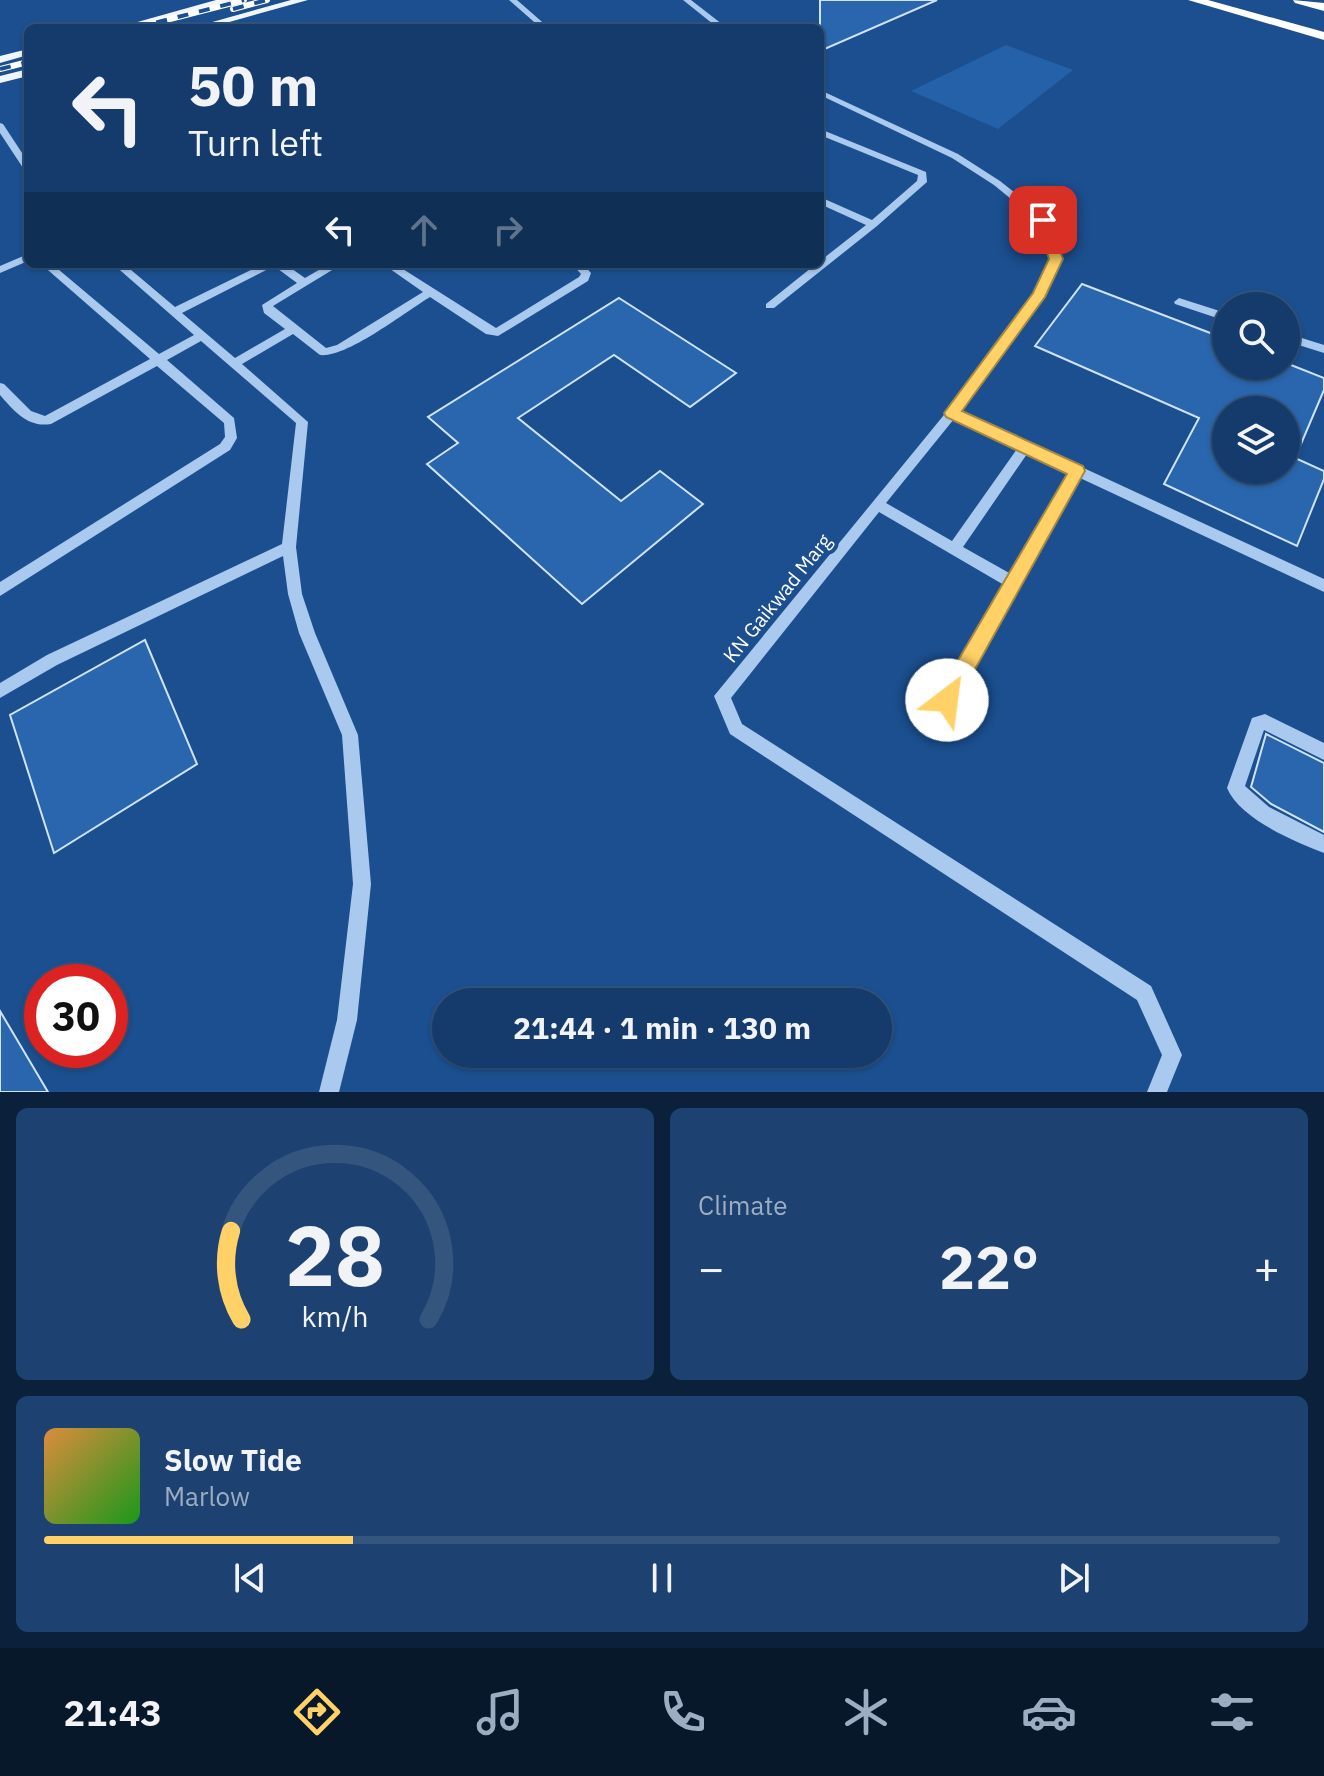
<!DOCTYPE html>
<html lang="en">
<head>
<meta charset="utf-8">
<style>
	body { margin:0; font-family:"IBM Plex Sans",sans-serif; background:#1d4271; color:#f1f3f6; height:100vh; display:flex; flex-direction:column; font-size:30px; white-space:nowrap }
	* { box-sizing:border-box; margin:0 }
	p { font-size:26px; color:#9dadc1 }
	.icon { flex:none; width:44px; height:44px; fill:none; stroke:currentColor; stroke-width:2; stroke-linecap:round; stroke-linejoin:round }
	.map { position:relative; height:1092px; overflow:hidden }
	.panel { display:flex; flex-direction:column; gap:16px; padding:16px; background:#0b203b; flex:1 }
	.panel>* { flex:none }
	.guide { position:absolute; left:24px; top:24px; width:800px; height:244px; border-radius:12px; box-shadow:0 2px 6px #0004,0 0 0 2px #33557e; background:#143b6b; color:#f1f3f6; overflow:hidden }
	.tools { position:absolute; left:1212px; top:292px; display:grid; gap:16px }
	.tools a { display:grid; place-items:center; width:88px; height:88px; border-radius:50%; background:#143b6b; box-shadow:0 2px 6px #0004,0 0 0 2px #33557e; font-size:40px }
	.speed { position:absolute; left:24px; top:964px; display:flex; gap:16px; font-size:40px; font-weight:700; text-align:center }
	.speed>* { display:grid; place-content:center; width:104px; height:104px; border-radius:50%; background:#143b6b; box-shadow:0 2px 6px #0004,0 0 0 2px #33557e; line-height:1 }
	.speed .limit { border:12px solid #d22; background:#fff; color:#111 }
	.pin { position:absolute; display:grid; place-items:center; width:68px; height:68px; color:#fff; margin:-34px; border-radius:16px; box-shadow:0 4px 12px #0006 }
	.me { position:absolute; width:88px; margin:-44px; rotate:30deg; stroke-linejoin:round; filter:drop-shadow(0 0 6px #0008) }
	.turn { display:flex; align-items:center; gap:28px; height:168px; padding:0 32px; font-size:36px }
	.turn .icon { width:104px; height:104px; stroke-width:2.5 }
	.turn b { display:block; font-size:56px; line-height:68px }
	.lanes { display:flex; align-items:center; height:76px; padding:0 32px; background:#0003; justify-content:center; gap:40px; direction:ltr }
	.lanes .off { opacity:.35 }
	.big { font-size:60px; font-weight:700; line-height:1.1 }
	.panel .card { flex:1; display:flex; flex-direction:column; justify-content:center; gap:12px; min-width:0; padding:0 28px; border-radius:12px; background:#1d4271 }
	.panel .dial { align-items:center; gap:0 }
	.dial svg { height:208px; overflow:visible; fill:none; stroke:#33557e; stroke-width:7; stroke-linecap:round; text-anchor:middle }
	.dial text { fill:#f1f3f6; stroke:none }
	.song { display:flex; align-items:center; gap:24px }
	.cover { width:96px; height:96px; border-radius:12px; background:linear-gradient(135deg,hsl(30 70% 55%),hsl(120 70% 35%)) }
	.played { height:8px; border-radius:4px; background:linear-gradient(90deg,#ffd166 25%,#33557e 25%) }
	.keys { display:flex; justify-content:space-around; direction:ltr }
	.heat { display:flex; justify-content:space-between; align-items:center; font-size:44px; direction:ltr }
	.panel .tiles { flex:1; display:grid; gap:16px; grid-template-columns:1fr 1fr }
	.card:last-child { grid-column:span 2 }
	.trip { position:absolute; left:432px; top:988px; width:460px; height:80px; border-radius:40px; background:#143b6b; box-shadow:0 2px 6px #0004,0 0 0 2px #33557e; font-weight:700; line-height:80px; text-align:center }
	.tab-bar { display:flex; height:128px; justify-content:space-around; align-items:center; background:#08182b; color:#9dadc1 }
	.tab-bar .icon { width:56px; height:56px }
	.tab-bar .current { color:#ffd166 }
	.tab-bar b { font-size:36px; color:#f1f3f6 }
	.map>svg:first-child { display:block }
	.green { fill:#2461a8 }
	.building { fill:#2a66ad; stroke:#cfe3fa; stroke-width:2; fill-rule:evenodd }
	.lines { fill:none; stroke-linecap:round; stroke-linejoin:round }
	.minor { fill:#a9c9ee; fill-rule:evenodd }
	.major { fill:#f0f6ff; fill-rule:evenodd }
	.highway { fill:#fff; fill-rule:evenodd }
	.rail-casing { stroke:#fff; stroke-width:6 }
	.rail { stroke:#1b4f8f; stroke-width:4; stroke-dasharray:11; stroke-linecap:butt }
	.route { fill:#ffd166; stroke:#a68842; stroke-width:2 }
	.labels { text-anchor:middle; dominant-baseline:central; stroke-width:8; stroke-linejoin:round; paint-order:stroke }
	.street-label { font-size:20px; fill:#fff; stroke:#1b4f8f }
</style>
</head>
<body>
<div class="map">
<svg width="1324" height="1092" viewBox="0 0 1324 1092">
	<rect width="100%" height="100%" fill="#1b4f8f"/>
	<polygon class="green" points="1006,45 1073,70 998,129 911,91"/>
	<g class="building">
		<polygon points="820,0 937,0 820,51"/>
		<path d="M1082,284L1226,339V366H1286V363L1324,378V390L1295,458L1324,471V479L1297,546L1164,484L1199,418L1035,346ZM1226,410H1286V470H1226Z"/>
		<polygon points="619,298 736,373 690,407 614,355 518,418 621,501 660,471 703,504 582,604 427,464 458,443 428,417"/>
		<polygon points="145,640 197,764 54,853 10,715"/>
		<polygon points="1266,734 1324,763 1324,832 1271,804 1251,787"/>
		<polygon points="0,1011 48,1092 0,1092"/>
	</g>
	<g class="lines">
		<g class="minor">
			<polygon points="509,0 517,0 549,28 541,28"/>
			<polygon points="683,0 691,0 727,28 718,28"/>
			<path d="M820,90L958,154L1000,181L1047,218L1061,259L1044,296L960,411L1324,579V592L1080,478L939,728L933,731L927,728L925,723L927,718L1004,585L879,512L731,698L742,724L1151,986L1182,1055L1167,1092H1147L1162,1055L1137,1000L730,734L714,696L948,410L1035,293L1051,259L1038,221L994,185L952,158L820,95ZM954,419L1017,449L952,541L886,503ZM1027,454L1069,473L1011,574L963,547Z"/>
			<polygon points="0,123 3,124 28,162 28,172 25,171 0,133"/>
			<polygon points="820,129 926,172 927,182 877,226 774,308 766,308 766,304 816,264 820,264 820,261 866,225 820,204 820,197 872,220 917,181 918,175 820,135"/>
			<polygon points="28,254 28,261 0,273 0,266"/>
			<path d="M41,264H52L159,354L194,335L113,264H124L175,307L263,264H285L305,278L329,264H342L273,306L326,348L337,345L423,292L383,264H395L496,328L579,277L581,274L572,264H583L591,273L588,281L498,336L486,334L430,297C405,312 347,358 320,355L293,334L242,364L308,422L296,547L302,594L315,633L358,735L371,884L357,1020L339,1092H319L337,1020L353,884L342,735L299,633L288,594L283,556L57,665L0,698V683L47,655L282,544L296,423L201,341L167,360L234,418L237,438L230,450L0,596V582L220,444L225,437L224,423L157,366L51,424C28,428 14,411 0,395V383L4,384L31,411L45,416L150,359ZM274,266L297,283L262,305L264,313L285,329L235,358L182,313Z"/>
			<polygon points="1179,298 1226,313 1226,321 1175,304 1174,302"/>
			<polygon points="1286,333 1324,345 1324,353 1286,341"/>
			<path d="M1265,714L1324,743V760L1264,730L1245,786L1269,807L1324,835V853C1294,841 1240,819 1227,788L1252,718Z"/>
		</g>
		<g class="major">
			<polygon points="216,0 233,0 133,28 116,28"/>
			<polygon points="291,0 308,0 208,28 191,28"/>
			<polygon points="28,49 28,55 0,63 0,56"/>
			<polygon points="28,69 28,76 0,83 0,76"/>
		</g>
		<g class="highway">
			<polygon points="1188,0 1208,0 1324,32 1324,40"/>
			<polygon points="1293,0 1324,3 1324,11 1295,3"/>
		</g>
		<defs>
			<g id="rail">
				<polyline points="233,9 267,0"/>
				<polyline points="135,28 244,0"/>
				<polyline points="0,69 28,62"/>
			</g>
		</defs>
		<use href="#rail" class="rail-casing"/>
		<use href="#rail" class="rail"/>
	</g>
	<polygon class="route" points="1043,216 1049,220 1063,259 1045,297 962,411 1083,466 1085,471 954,707 947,710 939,707 936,700 939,693 1067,474 946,417 944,413 1033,293 1049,259 1037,220"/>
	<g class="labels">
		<g class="street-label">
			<text transform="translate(777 598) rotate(-51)">KN Gaikwad Marg</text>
		</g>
	</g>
</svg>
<div class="tools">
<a><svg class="icon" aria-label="search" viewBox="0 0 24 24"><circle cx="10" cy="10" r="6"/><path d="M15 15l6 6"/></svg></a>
<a><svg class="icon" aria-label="layers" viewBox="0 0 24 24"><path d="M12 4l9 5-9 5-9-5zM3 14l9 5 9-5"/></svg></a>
</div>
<div class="speed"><div class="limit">30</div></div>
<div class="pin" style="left:1043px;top:220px;background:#d93025"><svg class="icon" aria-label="arrive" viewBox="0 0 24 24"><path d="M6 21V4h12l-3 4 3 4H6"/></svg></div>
<svg class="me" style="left:947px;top:700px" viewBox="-20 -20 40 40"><circle r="19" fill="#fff"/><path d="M0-13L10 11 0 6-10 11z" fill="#ffd166"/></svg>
<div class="trip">21:44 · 1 min · 130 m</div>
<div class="guide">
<div class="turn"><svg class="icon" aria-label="left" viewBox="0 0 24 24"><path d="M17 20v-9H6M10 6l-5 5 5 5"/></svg><div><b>50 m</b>Turn left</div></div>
<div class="lanes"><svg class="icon" aria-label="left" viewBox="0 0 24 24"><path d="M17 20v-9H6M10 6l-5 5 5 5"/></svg><svg class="icon off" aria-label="ahead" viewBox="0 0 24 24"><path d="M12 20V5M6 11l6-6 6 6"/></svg><svg class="icon off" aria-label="right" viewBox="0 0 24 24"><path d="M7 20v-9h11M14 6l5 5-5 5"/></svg></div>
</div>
</div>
<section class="panel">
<div class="tiles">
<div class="card dial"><svg viewBox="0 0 100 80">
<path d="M14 69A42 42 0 1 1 86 69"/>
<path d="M14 69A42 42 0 0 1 10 35" stroke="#ffd166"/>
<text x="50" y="56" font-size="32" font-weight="700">28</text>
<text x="50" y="72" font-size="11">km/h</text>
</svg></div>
<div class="card"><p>Climate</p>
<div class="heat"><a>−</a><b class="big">22°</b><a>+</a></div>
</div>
<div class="card">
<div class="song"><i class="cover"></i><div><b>Slow Tide</b><p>Marlow</p></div></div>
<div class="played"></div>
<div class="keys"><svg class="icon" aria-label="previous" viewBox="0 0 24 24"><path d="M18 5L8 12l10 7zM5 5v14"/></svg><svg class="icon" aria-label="pause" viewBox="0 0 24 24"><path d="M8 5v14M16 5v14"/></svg><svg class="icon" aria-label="next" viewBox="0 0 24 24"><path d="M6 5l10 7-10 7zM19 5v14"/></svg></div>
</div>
</div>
</section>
<nav class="tab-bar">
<b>21:43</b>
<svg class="icon current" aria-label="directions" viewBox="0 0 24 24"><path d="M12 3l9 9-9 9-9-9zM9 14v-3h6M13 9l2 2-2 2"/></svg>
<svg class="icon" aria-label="music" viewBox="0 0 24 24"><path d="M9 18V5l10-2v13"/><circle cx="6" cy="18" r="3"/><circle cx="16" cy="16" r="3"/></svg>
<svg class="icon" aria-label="phone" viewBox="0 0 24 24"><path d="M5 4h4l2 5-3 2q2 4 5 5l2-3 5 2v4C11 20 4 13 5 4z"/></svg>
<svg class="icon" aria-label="climate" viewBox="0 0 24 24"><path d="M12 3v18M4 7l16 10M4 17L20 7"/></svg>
<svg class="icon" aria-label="car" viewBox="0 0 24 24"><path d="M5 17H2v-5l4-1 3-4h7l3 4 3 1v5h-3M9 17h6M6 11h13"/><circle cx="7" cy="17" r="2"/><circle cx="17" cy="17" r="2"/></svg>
<svg class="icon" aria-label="filters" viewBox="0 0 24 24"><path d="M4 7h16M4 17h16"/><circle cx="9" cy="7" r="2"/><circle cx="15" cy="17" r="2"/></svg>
</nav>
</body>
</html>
